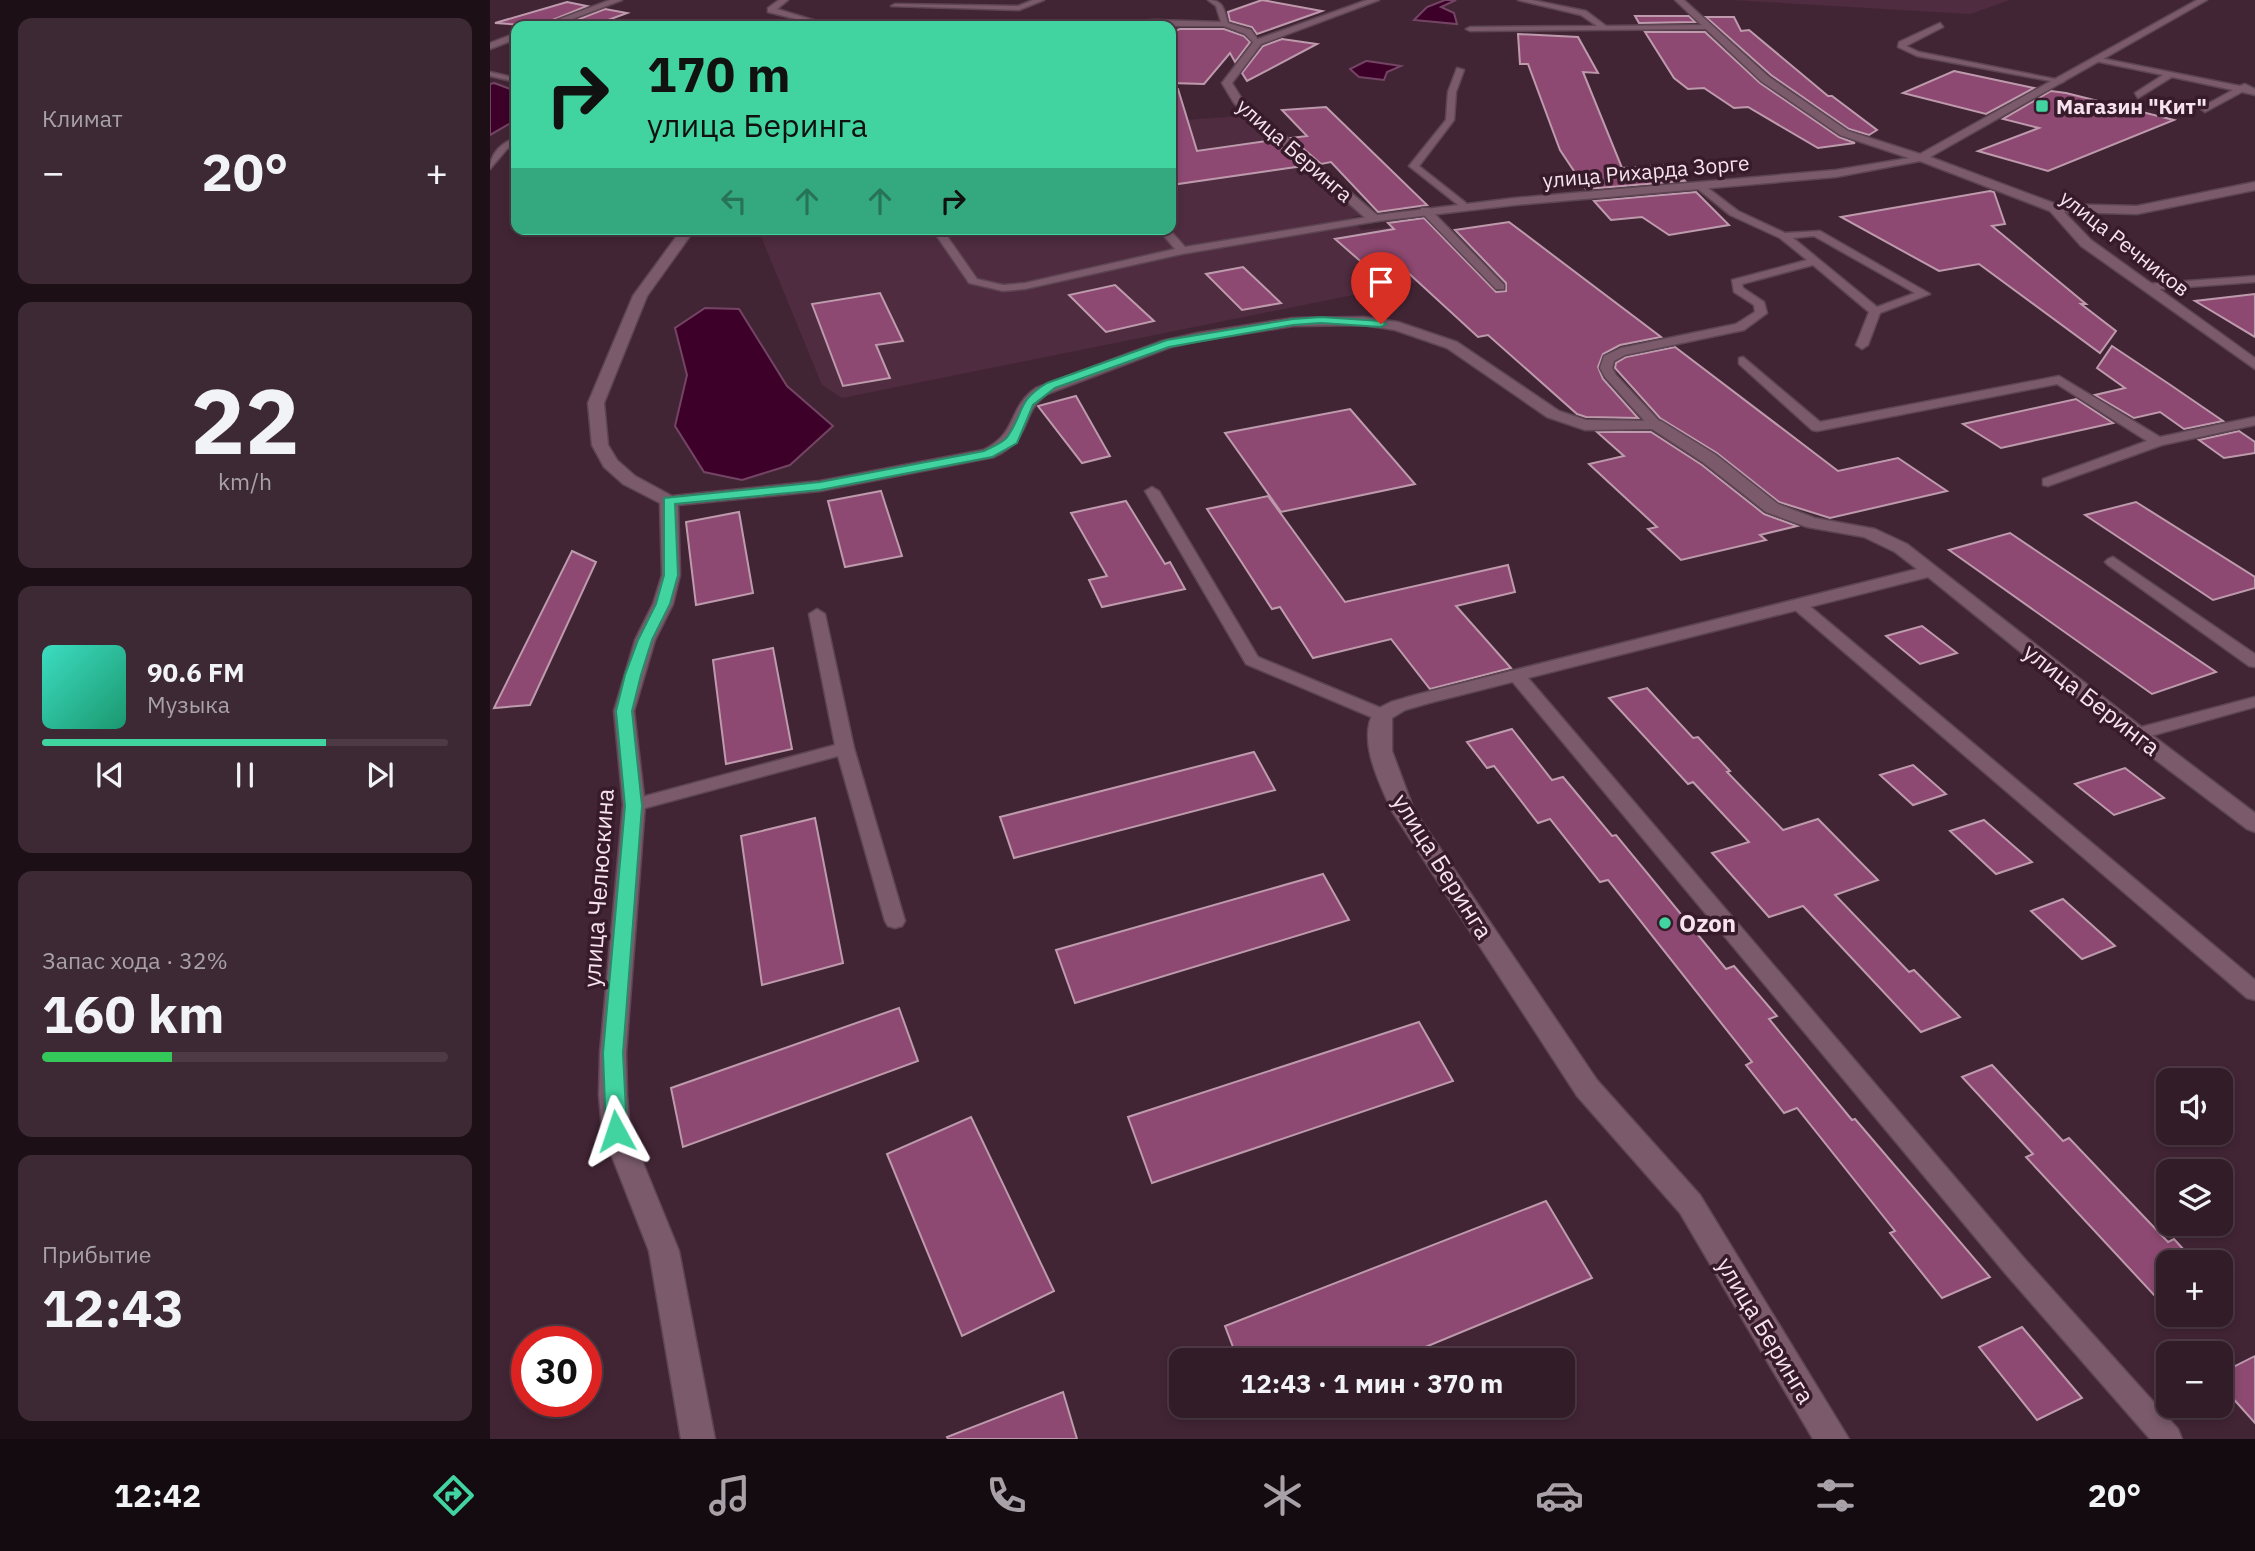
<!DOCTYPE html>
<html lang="ru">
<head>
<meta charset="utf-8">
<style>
	body { margin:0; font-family:"IBM Plex Sans",sans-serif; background:#3d2934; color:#f1f3f6; height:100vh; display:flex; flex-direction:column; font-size:26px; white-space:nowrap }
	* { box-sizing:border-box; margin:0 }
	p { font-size:23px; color:#a8a1a8 }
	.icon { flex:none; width:38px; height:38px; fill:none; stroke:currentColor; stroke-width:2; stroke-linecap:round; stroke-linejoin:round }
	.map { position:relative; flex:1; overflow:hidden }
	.drawer { display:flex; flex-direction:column; gap:18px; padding:18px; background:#1c0f16; width:490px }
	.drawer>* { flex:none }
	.guide { position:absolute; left:21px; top:21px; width:665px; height:214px; border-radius:14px; box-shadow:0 4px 10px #0003,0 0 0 2px #4d3a45; background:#41d4a1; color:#111; overflow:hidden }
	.tools { position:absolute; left:1666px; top:1068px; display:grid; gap:14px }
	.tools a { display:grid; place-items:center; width:77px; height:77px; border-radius:14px; background:#321c28; box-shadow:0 4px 10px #0003,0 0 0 2px #4d3a45; font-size:35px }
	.speed { position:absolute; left:21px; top:1326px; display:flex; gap:14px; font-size:35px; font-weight:700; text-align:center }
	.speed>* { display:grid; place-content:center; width:91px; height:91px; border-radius:50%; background:#321c28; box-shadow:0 4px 10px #0003,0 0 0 2px #4d3a45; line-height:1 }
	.speed .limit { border:10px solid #d22; background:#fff; color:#111 }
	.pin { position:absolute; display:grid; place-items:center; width:60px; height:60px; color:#fff; margin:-72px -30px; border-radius:50% 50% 50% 0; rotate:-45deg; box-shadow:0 0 7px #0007 }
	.pin .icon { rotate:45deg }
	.me { position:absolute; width:77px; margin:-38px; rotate:355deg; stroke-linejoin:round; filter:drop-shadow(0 0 5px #0008) }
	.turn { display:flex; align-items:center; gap:24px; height:147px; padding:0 21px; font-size:32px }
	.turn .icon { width:91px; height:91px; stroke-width:2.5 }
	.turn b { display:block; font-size:49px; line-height:60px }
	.lanes { display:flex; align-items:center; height:66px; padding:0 21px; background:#0003; justify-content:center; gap:35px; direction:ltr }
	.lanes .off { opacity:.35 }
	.big { font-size:52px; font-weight:800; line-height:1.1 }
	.drawer .widget { flex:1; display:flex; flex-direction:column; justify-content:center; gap:10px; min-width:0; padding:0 24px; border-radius:14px; background:#3d2934 }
	.drawer .dial { align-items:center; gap:0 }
	.dial b { font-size:91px; line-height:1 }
	.song { display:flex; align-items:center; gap:21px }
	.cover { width:84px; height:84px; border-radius:10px; background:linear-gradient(135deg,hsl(170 70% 55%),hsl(160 70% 35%)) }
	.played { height:7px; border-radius:4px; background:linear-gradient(90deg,#41d4a1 70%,#4d3a45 70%) }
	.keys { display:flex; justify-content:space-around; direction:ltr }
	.heat { display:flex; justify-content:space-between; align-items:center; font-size:38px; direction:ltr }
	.charge { height:10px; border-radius:5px; background:linear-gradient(90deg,#34c759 32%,#4d3a45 0) }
	.trip { position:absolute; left:679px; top:1348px; width:406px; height:70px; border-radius:14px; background:#321c28; box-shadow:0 4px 10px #0003,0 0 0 2px #4d3a45; font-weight:800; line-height:70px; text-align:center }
	.tabs { display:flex; height:112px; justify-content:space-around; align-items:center; background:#140b10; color:#a8a1a8 }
	.tabs .icon { width:49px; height:49px }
	.tabs .selected { color:#41d4a1 }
	.tabs b { font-size:32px; color:#f1f3f6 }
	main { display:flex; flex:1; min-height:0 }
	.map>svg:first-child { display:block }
	.built { fill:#4f2c40 }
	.water { fill:#3d0029; stroke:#744464; stroke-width:2 }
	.building { fill:#8d4971; stroke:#be9aad; stroke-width:2 }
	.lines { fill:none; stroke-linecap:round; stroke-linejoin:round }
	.lane-casing { stroke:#5d4553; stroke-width:3 }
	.street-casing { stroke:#5d4553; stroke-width:3 }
	.lane { fill:#7a5a6b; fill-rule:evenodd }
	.street { fill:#7a5a6b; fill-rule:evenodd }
	.route { fill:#41d4a1; stroke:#2a8a69; stroke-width:2 }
	.poi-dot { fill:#41d4a1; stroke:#371b2b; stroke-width:2.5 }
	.labels { text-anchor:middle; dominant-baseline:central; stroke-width:7; stroke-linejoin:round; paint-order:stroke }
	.far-poi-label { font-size:21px; font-weight:bold; fill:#f6e3ed; stroke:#371b2b; text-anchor:start }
	.far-street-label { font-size:21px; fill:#f6e3ed; stroke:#371b2b }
	.street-label { font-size:24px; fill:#f6e3ed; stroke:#371b2b }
	.poi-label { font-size:24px; font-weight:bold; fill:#f6e3ed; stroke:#371b2b; text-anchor:start }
</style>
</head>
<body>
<main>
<section class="drawer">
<div class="widget"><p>Климат</p>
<div class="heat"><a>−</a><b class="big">20°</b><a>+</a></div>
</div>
<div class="widget dial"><b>22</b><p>km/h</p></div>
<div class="widget">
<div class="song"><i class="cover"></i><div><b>90.6 FM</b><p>Музыка</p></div></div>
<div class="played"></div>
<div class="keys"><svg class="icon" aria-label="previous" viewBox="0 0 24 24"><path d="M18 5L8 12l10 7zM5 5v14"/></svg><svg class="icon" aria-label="pause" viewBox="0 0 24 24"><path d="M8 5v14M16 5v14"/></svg><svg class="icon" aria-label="next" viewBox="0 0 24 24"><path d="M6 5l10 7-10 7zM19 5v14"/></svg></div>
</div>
<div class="widget"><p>Запас хода · 32%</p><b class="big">160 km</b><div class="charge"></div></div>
<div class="widget"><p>Прибытие</p><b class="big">12:43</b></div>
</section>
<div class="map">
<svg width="1765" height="1439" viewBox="0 0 1765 1439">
	<rect width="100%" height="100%" fill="#422535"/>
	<g class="built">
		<polygon points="1241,0 1520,0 1480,14"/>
		<polygon points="751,116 872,215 862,217 871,230 928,225 962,275 352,398 332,385 268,229 681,229 681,121"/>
	</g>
	<g class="water">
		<polygon points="955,0 966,0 951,7 964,13 967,24 924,20 937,7"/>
		<polygon points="876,61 877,61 911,66 897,72 894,80 869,77 860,69"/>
		<polygon points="4,83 26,91 26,120 0,135 0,84"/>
		<polygon points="215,308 249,309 297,386 343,426 300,465 252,480 214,472 185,426 197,375 185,328"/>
	</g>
	<g class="building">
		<polygon points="772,0 832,11 767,34 762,27 740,21 738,12"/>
		<polygon points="77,2 97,6 48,26 5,23"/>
		<polygon points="115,9 137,13 102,26 71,26"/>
		<polygon points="1145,16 1199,16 1205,22 1149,23"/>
		<polygon points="1216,17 1244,17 1251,31 1259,30 1338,96 1342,96 1387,130 1379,135 1359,129 1281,75"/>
		<polygon points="690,29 734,29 754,36 760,42 745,62 740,53 714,84 681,83 681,32"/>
		<polygon points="1155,32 1215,32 1270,83 1349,137 1365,143 1328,148 1258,107 1244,108 1214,88 1198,89 1184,78"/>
		<polygon points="1028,34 1088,37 1108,73 1093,72 1132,168 1180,165 1195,181 1096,189 1070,150 1038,64 1030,64"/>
		<polygon points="792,39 827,44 757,81 752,73 773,46"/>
		<polygon points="1464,71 1544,88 1496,114 1413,93"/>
		<polygon points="688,89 707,151 783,140 813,166 681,185 681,90"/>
		<polygon points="1561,91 1576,93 1684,120 1558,171 1488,151 1549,128 1513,119"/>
		<polygon points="836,107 937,205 888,212 841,162 831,164 801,138 817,136 792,110"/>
		<polygon points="1500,191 1504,192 1515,224 1502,226 1596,304 1591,304 1626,331 1610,353 1489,264 1449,271 1351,217"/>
		<polygon points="1206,192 1239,225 1179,235 1152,217 1121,220 1104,201"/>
		<polygon points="934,218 1006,292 1016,291 1016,283 965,230 1019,222 1171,337 1130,345 1113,354 1108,367 1113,379 1148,418 1096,417 1087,414 998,335 988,337 913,268 884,273 845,239 904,229 898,223"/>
		<polygon points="753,267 791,303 752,310 716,274"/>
		<polygon points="625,285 664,321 616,332 579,295"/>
		<polygon points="390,293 413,341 386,345 400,378 353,386 322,304"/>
		<polygon points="1765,294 1765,337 1705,301"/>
		<polygon points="1622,346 1679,384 1733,421 1694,429 1670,412 1644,418 1605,395 1635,388 1607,368"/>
		<polygon points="1185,347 1348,471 1408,458 1457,491 1340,518 1289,502 1227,453 1170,418 1125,368 1126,363 1136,357"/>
		<polygon points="586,396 620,456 592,463 548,406"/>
		<polygon points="1586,399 1623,423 1511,448 1473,424"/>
		<polygon points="860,409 925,484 791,512 735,433"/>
		<polygon points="1749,431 1765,442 1765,453 1734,458 1709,440"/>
		<polygon points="1107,432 1161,432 1212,465 1274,514 1307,526 1270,535 1276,540 1191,560 1158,529 1167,527 1099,464 1134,456"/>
		<polygon points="391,491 412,556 355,567 338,501"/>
		<polygon points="778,496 855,602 1018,565 1025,592 966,606 1021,668 940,689 901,639 823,658 790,607 782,609 717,509"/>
		<polygon points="636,501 675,564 680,562 695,589 612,607 599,580 617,576 581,513"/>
		<polygon points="1646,502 1765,577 1765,588 1723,600 1595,515"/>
		<polygon points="249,512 263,593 206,605 196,522"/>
		<polygon points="1520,533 1726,672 1662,694 1459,550"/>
		<polygon points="82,551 106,562 40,705 4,708"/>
		<polygon points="1432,626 1467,653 1430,664 1396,636"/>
		<polygon points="283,648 302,749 236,764 223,660"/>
		<polygon points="1157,688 1203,738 1208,737 1240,771 1237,772 1293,830 1328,819 1388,880 1345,895 1419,972 1424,970 1470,1017 1431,1032 1313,906 1279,917 1222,853 1259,842 1203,782 1198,784 1119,698"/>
		<polygon points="1022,729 1062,780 1073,777 1122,836 1126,835 1236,969 1244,966 1287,1016 1279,1019 1362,1120 1365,1119 1500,1277 1452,1298 1400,1233 1405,1231 1307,1108 1294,1113 1256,1065 1262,1062 1118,880 1110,882 1060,819 1048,823 1004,766 997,768 977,742"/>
		<polygon points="764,752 785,790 524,858 510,817"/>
		<polygon points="1423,765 1456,794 1423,805 1390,775"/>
		<polygon points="1635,768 1674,798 1624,815 1585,784"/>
		<polygon points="325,818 353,963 272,985 251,836"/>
		<polygon points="1494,820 1542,862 1506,874 1460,831"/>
		<polygon points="833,874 859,920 585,1003 566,950"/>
		<polygon points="1573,899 1625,946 1592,959 1541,911"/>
		<polygon points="409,1008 428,1061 193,1147 181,1088"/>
		<polygon points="929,1022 963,1081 662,1183 638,1117"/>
		<polygon points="1502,1065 1573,1141 1579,1138 1678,1242 1684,1239 1705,1262 1678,1262 1678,1310 1536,1157 1543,1154 1472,1077"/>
		<polygon points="481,1117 564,1291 472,1336 397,1154"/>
		<polygon points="1056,1201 1102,1278 904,1360 748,1360 735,1326"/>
		<polygon points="1683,1314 1722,1314 1695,1327"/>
		<polygon points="1532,1327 1592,1398 1547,1420 1489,1347"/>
		<polygon points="1765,1356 1765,1423 1731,1385 1731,1373"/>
		<polygon points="573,1392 587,1439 458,1439 457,1437"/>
	</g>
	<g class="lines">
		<defs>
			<g id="lane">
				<polygon points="289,0 298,0 287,9 333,23 331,26 323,26 325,24 278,12 278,8"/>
				<polygon points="543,0 554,0 529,10 401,6 405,4 528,6"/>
				<path d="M718,0C734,0 734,10 738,23L761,30L771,44H765L755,34L734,26H583L664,20L731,22L726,6Z"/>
				<polygon points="1028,0 1042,0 1096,11 1116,26 1217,25 1221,27 1217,29 980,31 976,29 980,27 1107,26 1091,15"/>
				<polygon points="1450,23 1453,27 1416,46 1429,52 1575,81 1571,83 1427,56 1408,47 1409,42"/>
				<polygon points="1605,57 1750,86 1755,84 1765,89 1765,95 1752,92 1715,112 1711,109 1712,107 1743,90 1682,77 1648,98 1645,93 1673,75 1605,61"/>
				<polygon points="967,68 974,70 966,92 964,120 929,166 976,203 976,207 972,208 919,166 956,120 958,92"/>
				<polygon points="0,72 26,78 26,82 0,76"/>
				<path d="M26,137V144L17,149L0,169C0,153 12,143 26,137Z"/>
				<path d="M1208,185H1214L1248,211L1295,233L1330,231L1440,294L1390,313L1378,345L1372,349L1366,345L1379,312L1323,265L1252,284L1253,288L1274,302L1277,313L1254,330L1135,355L1124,361L1122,368L1126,375L1172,424L1170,427H1160L1115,377L1110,368L1114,356L1131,348L1246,324L1265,312L1264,305L1244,292L1242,280L1317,260L1290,238L1240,215L1208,189ZM1324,236L1425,293L1387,307L1303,238Z"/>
				<polygon points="931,208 939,208 1014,285 1014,289 1006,289 931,212"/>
				<polygon points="884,216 888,217 888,221 692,254 535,289 513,291 479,283 442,229 452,229 487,279 513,285 535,283 685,249 668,229 679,229 695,247"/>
				<polygon points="1765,276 1765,282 1657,290 1651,287 1657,284"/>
				<polygon points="1253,357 1330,422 1569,376 1670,437 1765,417 1765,425 1672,445 1558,486 1553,485 1553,479 1657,441 1567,384 1327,431 1322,430 1249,364 1249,358"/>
				<polygon points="662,487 669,491 768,657 898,711 901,715 898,719 886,719 756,664 655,491"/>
				<polygon points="1623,557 1765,654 1765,667 1759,666 1618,565 1615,562 1618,559"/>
				<polygon points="1310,601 1316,603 1765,980 1765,1000 1757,998 1304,609 1302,606 1304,603"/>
				<polygon points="327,609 335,614 364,748 415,921 412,926 405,928 398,926 395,921 348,756 144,811 137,809 135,805 137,801 345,745 319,614"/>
				<polygon points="1027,671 1033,672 1533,1257 1688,1429 1692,1439 1660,1439 1515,1273 1021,680 1019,676 1021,672"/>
				<polygon points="1765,697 1765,707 1646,740 1637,734 1640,730"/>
			</g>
			<g id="street">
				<polygon points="120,0 132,0 64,26 51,26"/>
				<polygon points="877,0 889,0 771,44 742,83 752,99 887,215 1025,198 1346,170 1419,158 1350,135 1271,81 1185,0 1194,0 1279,77 1358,131 1430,154 1707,0 1717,0 1440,157 1566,204 1647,206 1765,182 1765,190 1647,214 1574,212 1601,240 1765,358 1765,369 1591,246 1560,211 1430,161 1346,177 1025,205 880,222 744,103 732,83 765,40"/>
				<polygon points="26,33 26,39 0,49 0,43"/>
				<path d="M192,229H205L157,296L114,403L118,445L127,460L145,476L182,496L330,481L493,450C529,433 517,408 546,388L672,341L708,333L803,318L874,317L908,322L967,342L1069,411L1096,420L1171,421L1226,455L1288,504L1325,518L1385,529L1417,544L1654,729L1765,813V832L1757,829L1638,739L1438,577L939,703L915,710L902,718V751L924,810L1107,1080L1210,1195L1359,1439H1323L1190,1213L1087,1096L902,811C890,784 866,739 885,710L901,702L925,695L1427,569L1405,552L1374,537L1317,527L1276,512L1214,463L1162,429L1095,430L1057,417L957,348L905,330L874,325L803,326L708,341L681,347L557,394C529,414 544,438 504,457L330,491L188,505L190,575L183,604L165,640L144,711L155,805L136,1053L137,1095L140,1131L189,1251L225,1439H191L159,1251L112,1131L109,1095L110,1053L133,805L124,711L145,640L163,604L172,575L170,503L133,484L114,467L102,445L98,403L143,296Z"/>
			</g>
		</defs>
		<use href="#lane" class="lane-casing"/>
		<use href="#street" class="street-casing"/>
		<use href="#lane" class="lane"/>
		<use href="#street" class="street"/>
	</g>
	<path class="route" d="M831,317L891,321L896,324L891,327L831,323L803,325L679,347L565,388L543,405L527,443L502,457L330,490L185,504L188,575L180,604L162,640L151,675L142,711L152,806L133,1053L137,1131L134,1137L126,1140L119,1137L116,1131L113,1053L135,806L126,711L135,675L148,640L166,604L174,575V498L330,482L494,451C501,447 514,443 518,436C535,411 526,402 557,383L677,340L803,319Z"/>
	<g class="poi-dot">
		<rect x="1545" y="99" width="14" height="14" rx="3.5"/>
		<circle cx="1175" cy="923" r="7"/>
	</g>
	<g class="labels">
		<g class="far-poi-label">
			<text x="1566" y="106">Магазин "Кит"</text>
		</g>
		<g class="far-street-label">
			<text transform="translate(805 150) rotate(41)">улица Беринга</text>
			<text transform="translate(1156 171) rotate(-5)">улица Рихарда Зорге</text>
			<text transform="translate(1635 243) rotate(38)">улица Речников</text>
		</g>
		<g class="street-label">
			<text transform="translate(1602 699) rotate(38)">улица Беринга</text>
			<text transform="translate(953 866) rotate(58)">улица Беринга</text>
			<text transform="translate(108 888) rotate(-86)">улица Челюскина</text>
			<text transform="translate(1276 1330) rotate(59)">улица Беринга</text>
		</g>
		<g class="poi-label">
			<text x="1189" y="923">Ozon</text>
		</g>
	</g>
</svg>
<div class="tools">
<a><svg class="icon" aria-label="sound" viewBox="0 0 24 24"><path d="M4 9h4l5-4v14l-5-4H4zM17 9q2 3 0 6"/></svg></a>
<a><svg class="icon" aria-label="layers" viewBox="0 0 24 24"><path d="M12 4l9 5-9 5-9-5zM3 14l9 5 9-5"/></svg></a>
<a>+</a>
<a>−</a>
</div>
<div class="speed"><div class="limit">30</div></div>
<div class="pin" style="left:891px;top:324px;background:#d93025"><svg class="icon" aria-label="arrive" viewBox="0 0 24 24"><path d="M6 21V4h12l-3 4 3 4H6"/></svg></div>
<svg class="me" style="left:126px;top:1131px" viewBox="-20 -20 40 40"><path d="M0-17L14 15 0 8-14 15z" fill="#41d4a1" stroke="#fff" stroke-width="4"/></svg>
<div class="trip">12:43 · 1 мин · 370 m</div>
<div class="guide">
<div class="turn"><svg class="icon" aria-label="right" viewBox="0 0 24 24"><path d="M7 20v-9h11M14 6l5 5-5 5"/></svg><div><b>170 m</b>улица Беринга</div></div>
<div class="lanes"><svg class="icon off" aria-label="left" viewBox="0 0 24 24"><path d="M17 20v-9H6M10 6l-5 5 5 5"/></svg><svg class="icon off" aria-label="ahead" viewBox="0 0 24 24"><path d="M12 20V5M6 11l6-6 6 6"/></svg><svg class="icon off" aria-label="ahead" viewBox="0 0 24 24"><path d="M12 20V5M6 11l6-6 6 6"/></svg><svg class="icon" aria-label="right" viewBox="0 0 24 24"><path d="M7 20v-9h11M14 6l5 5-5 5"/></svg></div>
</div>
</div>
</main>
<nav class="tabs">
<b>12:42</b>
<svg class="icon selected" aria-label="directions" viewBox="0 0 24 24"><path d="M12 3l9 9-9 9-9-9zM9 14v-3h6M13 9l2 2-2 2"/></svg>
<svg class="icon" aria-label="music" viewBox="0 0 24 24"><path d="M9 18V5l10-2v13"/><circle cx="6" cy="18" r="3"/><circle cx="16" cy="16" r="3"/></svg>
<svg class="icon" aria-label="phone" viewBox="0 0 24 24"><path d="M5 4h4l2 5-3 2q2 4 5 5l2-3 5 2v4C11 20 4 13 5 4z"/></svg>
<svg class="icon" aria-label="climate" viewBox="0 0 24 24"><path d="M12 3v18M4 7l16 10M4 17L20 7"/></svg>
<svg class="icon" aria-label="car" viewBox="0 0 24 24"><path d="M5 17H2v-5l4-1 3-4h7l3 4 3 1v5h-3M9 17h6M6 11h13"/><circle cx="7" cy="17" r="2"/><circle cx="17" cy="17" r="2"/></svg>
<svg class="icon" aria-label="filters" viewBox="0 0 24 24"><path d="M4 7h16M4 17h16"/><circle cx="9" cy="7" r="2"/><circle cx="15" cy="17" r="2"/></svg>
<b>20°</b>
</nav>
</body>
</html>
